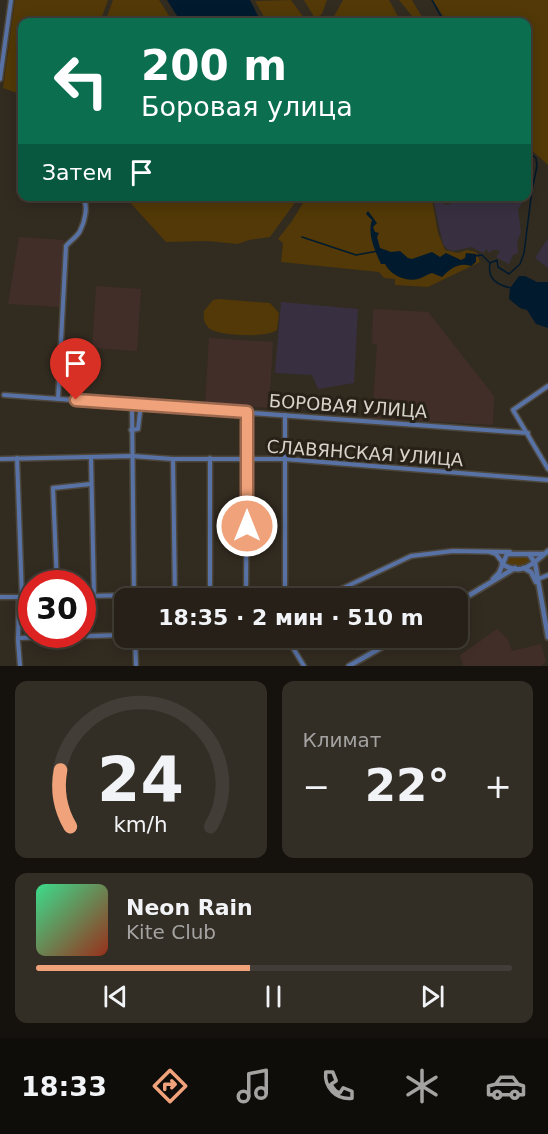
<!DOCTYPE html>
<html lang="ru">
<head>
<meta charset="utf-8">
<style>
	body { margin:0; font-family:"DejaVu Sans",sans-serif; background:#322d25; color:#f1f3f6; height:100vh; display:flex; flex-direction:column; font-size:22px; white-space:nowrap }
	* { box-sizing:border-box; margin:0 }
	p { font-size:20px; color:#a4a3a2 }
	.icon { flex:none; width:33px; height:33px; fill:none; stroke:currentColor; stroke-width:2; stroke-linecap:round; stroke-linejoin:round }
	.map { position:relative; height:666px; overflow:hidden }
	.panel { display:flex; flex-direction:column; gap:15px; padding:15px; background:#15120d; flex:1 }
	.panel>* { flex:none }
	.banner { position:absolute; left:18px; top:18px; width:513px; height:183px; border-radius:12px; box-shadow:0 3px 15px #0003,0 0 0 2px #423e37; background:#0b6e4f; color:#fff; overflow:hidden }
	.speed { position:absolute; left:18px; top:570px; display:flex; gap:12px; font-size:30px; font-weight:700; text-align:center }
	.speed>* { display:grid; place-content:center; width:78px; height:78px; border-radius:50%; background:#262018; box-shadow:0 3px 15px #0003,0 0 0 2px #423e37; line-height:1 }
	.speed .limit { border:9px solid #d22; background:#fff; color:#111 }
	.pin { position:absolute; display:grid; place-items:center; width:51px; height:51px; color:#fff; margin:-62px -26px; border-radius:50% 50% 50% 0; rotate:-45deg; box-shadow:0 0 6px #0007 }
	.pin .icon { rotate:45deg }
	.me { position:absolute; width:66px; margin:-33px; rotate:0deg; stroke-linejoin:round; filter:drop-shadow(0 0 4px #0008) }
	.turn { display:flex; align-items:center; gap:21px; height:126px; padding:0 24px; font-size:27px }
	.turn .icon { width:78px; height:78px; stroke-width:2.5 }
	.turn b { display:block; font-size:42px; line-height:51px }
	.then { display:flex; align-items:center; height:57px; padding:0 24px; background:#0003; gap:12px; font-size:22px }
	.big { font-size:45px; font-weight:700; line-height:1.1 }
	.panel .tile { flex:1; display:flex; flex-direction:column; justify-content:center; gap:9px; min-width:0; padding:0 21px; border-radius:12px; background:#322d25 }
	.panel .dial { align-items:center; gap:0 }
	.dial svg { height:156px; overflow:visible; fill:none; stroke:#423e37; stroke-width:7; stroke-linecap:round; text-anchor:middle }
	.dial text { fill:#f1f3f6; stroke:none }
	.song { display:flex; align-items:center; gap:18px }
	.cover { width:72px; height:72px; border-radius:9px; background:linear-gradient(135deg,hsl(150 70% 55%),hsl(10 70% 35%)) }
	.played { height:6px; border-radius:3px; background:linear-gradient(90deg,#f0a27a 45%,#423e37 45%) }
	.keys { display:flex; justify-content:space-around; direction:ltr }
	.heat { display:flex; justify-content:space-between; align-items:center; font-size:33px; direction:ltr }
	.panel .tiles { flex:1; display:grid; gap:15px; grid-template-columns:1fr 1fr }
	.tile:last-child { grid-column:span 2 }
	.trip { position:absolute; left:114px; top:588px; width:354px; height:60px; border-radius:12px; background:#262018; box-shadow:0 3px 15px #0003,0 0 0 2px #423e37; font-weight:700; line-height:60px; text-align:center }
	.tabs { display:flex; height:96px; justify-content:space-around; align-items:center; background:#0f0d0a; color:#a4a3a2 }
	.tabs .icon { width:42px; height:42px }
	.tabs .current { color:#f0a27a }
	.tabs b { font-size:27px; color:#f1f3f6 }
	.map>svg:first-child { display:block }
	.industrial { fill:#383040 }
	.education { fill:#422e29 }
	.green { fill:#523907 }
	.water { fill:#011a2e }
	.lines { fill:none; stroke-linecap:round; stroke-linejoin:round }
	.stream { stroke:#011a2e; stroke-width:1.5 }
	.minor-casing { stroke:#4c463c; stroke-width:7 }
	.tertiary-casing { stroke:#4c463c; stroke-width:8 }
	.minor { stroke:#5872a5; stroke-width:4 }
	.tertiary { stroke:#5872a5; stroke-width:4.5 }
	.route-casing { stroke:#9c694f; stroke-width:15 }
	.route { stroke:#f0a27a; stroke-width:10 }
	.labels { text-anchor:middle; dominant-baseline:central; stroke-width:6; stroke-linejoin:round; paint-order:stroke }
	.street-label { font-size:18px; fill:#d7d3cc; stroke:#282117 }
</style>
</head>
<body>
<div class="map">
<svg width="548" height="666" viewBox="0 0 548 666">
	<rect width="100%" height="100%" fill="#322b20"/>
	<g class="industrial">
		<polygon points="466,197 521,197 520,200 523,202 518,209 521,232 517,242 518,253 513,255 509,264 497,258 497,255 500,253 498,250 493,250 489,253 487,249 483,253 472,247 453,251 447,249 443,244 434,203 442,202 446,205"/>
		<polygon points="548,238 548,268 535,258"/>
		<polygon points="281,302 358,309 354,383 318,389 312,375 275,373"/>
	</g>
	<g class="education">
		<polygon points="19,237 64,240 60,307 8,304"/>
		<polygon points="96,286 141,289 137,351 92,348"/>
		<polygon points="373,309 428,312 494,396 493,425 372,418 377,345 372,343"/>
		<polygon points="209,338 273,342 269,408 205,404"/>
		<polygon points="497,629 508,639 512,651 541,644 546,662 541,666 463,666 460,655"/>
	</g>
	<g class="green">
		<polygon points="15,0 108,0 100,22 22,22 22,95 3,88"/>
		<polygon points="113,0 159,0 173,22 105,22"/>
		<polygon points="291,0 307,22 267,22 255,1"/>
		<polygon points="304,0 327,0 322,14 318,17 314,17"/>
		<polygon points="343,0 389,0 401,22 331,22"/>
		<polygon points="399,0 412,0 425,22 417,22"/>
		<polygon points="433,0 548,0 548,165 527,146 526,22 447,22"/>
		<polygon points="316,196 457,197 447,202 445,199 432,200 438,233 445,250 458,253 467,250 476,252 480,262 428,287 395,285 395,279 384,278 379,272 281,262 283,243 278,239 292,221 306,198"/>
		<polygon points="125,197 299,197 270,237 249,240 238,244 207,241 166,242"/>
		<path d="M219,299L270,303L279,313L277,330C268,338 220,336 210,329C204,324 203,318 204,311L213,300Z"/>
		<polygon points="509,555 528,557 531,561 531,564 528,566 508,565 505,561"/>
	</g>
	<g class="water">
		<polygon points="167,0 250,0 261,22 181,22"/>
		<path d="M368,211L377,223L373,227L375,232L379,233L377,237L380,248L391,252L400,251L408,258L412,259L432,252L440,257L446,253L461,260L465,258L466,253L476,254V262L471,266C459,262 451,268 442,277L432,273C427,274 423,278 418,279C406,282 390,275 385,264H381C375,251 367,234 372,220L366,214Z"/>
		<polygon points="519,276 525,276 537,282 548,282 548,328 536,324 527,310 520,308 509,299 510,288"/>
	</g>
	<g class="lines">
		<g class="stream">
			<polyline points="432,0 444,22"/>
			<polyline points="302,237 356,255 378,251"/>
			<path d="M475,256L482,255L490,263C487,279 497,285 511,288"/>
			<polyline points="490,263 497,260 498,267 509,274 520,264 524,253 532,190 537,166 536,158 526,150"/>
		</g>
		<defs>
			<g id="minor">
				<polyline points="0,79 11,0"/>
				<polyline points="548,386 513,410 548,469"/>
				<polyline points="4,395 528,433"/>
				<path d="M58,399L66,246C70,241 77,237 80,231C85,221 89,205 82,196"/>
				<polyline points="132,404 134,598"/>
				<polyline points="285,415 285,598"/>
				<polyline points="131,430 138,429 141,404"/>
				<polyline points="91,457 94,595"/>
				<polyline points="17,458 22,597"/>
				<polyline points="210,458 210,598"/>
				<polyline points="0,459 132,456 173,459 285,459 548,480"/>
				<polyline points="173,459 175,598"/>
				<polyline points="490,552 496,554 502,562"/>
				<polyline points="538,579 548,575"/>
				<polyline points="57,584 53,488 91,484"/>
				<polyline points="82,596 335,592 411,556 453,551 510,552"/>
				<polyline points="0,597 32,597"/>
				<polyline points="19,597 18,641 20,666"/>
				<polyline points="246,598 247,412"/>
				<polyline points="18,638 124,635"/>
				<polyline points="135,638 136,666"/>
				<polyline points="287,638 304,666"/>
				<polyline points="135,640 287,639"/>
			</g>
			<g id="tertiary">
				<polyline points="529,554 535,563 548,637"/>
				<path d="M502,564C523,577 533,563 548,551"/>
				<polyline points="524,568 531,572 536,582"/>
				<polyline points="493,579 499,573 507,554 544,554"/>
				<polyline points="458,602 515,568"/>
				<polyline points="349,666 398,638"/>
			</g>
		</defs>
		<use href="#minor" class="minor-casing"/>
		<use href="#tertiary" class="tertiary-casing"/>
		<use href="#minor" class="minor"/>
		<use href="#tertiary" class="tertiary"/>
	</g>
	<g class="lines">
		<defs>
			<polyline id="route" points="76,400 247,412 247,526"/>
		</defs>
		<use href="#route" class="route-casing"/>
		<use href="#route" class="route"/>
	</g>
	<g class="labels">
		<g class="street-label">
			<text transform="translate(348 406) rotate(4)">БОРОВАЯ УЛИЦА</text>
			<text transform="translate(365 453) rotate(4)">СЛАВЯНСКАЯ УЛИЦА</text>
		</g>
	</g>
</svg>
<div class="speed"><div class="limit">30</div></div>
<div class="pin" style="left:76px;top:400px;background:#d93025"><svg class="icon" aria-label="arrive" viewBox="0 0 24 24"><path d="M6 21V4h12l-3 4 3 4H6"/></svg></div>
<svg class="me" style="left:247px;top:526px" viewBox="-20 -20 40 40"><circle r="17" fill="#f0a27a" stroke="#fff" stroke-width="3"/><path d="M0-11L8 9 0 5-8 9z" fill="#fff"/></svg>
<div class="trip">18:35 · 2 мин · 510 m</div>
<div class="banner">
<div class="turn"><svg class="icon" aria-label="left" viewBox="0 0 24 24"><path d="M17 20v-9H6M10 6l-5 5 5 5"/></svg><div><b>200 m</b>Боровая улица</div></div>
<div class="then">Затем<svg class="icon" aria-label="arrive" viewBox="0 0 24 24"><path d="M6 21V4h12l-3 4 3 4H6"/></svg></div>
</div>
</div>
<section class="panel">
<div class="tiles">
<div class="tile dial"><svg viewBox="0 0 100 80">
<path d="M14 69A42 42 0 1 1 86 69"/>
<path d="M14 69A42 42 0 0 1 9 40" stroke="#f0a27a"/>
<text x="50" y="56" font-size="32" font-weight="700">24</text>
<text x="50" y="72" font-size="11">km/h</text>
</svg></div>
<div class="tile"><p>Климат</p>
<div class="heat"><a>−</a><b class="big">22°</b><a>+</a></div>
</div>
<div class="tile">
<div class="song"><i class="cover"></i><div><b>Neon Rain</b><p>Kite Club</p></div></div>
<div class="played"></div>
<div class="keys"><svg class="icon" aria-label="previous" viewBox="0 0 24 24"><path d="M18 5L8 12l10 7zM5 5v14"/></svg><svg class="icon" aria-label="pause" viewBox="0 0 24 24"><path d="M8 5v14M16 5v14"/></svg><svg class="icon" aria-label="next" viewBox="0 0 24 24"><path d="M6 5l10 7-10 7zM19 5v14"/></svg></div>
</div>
</div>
</section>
<nav class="tabs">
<b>18:33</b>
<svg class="icon current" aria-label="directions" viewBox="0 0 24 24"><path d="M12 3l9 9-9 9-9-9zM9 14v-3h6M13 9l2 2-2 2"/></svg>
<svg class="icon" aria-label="music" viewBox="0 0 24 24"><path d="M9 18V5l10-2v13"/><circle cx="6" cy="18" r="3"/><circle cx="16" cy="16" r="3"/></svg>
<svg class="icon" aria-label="phone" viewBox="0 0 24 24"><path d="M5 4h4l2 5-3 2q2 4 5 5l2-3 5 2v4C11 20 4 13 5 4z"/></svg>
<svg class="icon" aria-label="climate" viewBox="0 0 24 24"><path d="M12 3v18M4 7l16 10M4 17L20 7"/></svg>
<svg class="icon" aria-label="car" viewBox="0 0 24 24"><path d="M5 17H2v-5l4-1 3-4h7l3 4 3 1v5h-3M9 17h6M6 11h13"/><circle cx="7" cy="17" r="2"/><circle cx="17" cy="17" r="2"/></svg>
</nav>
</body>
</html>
